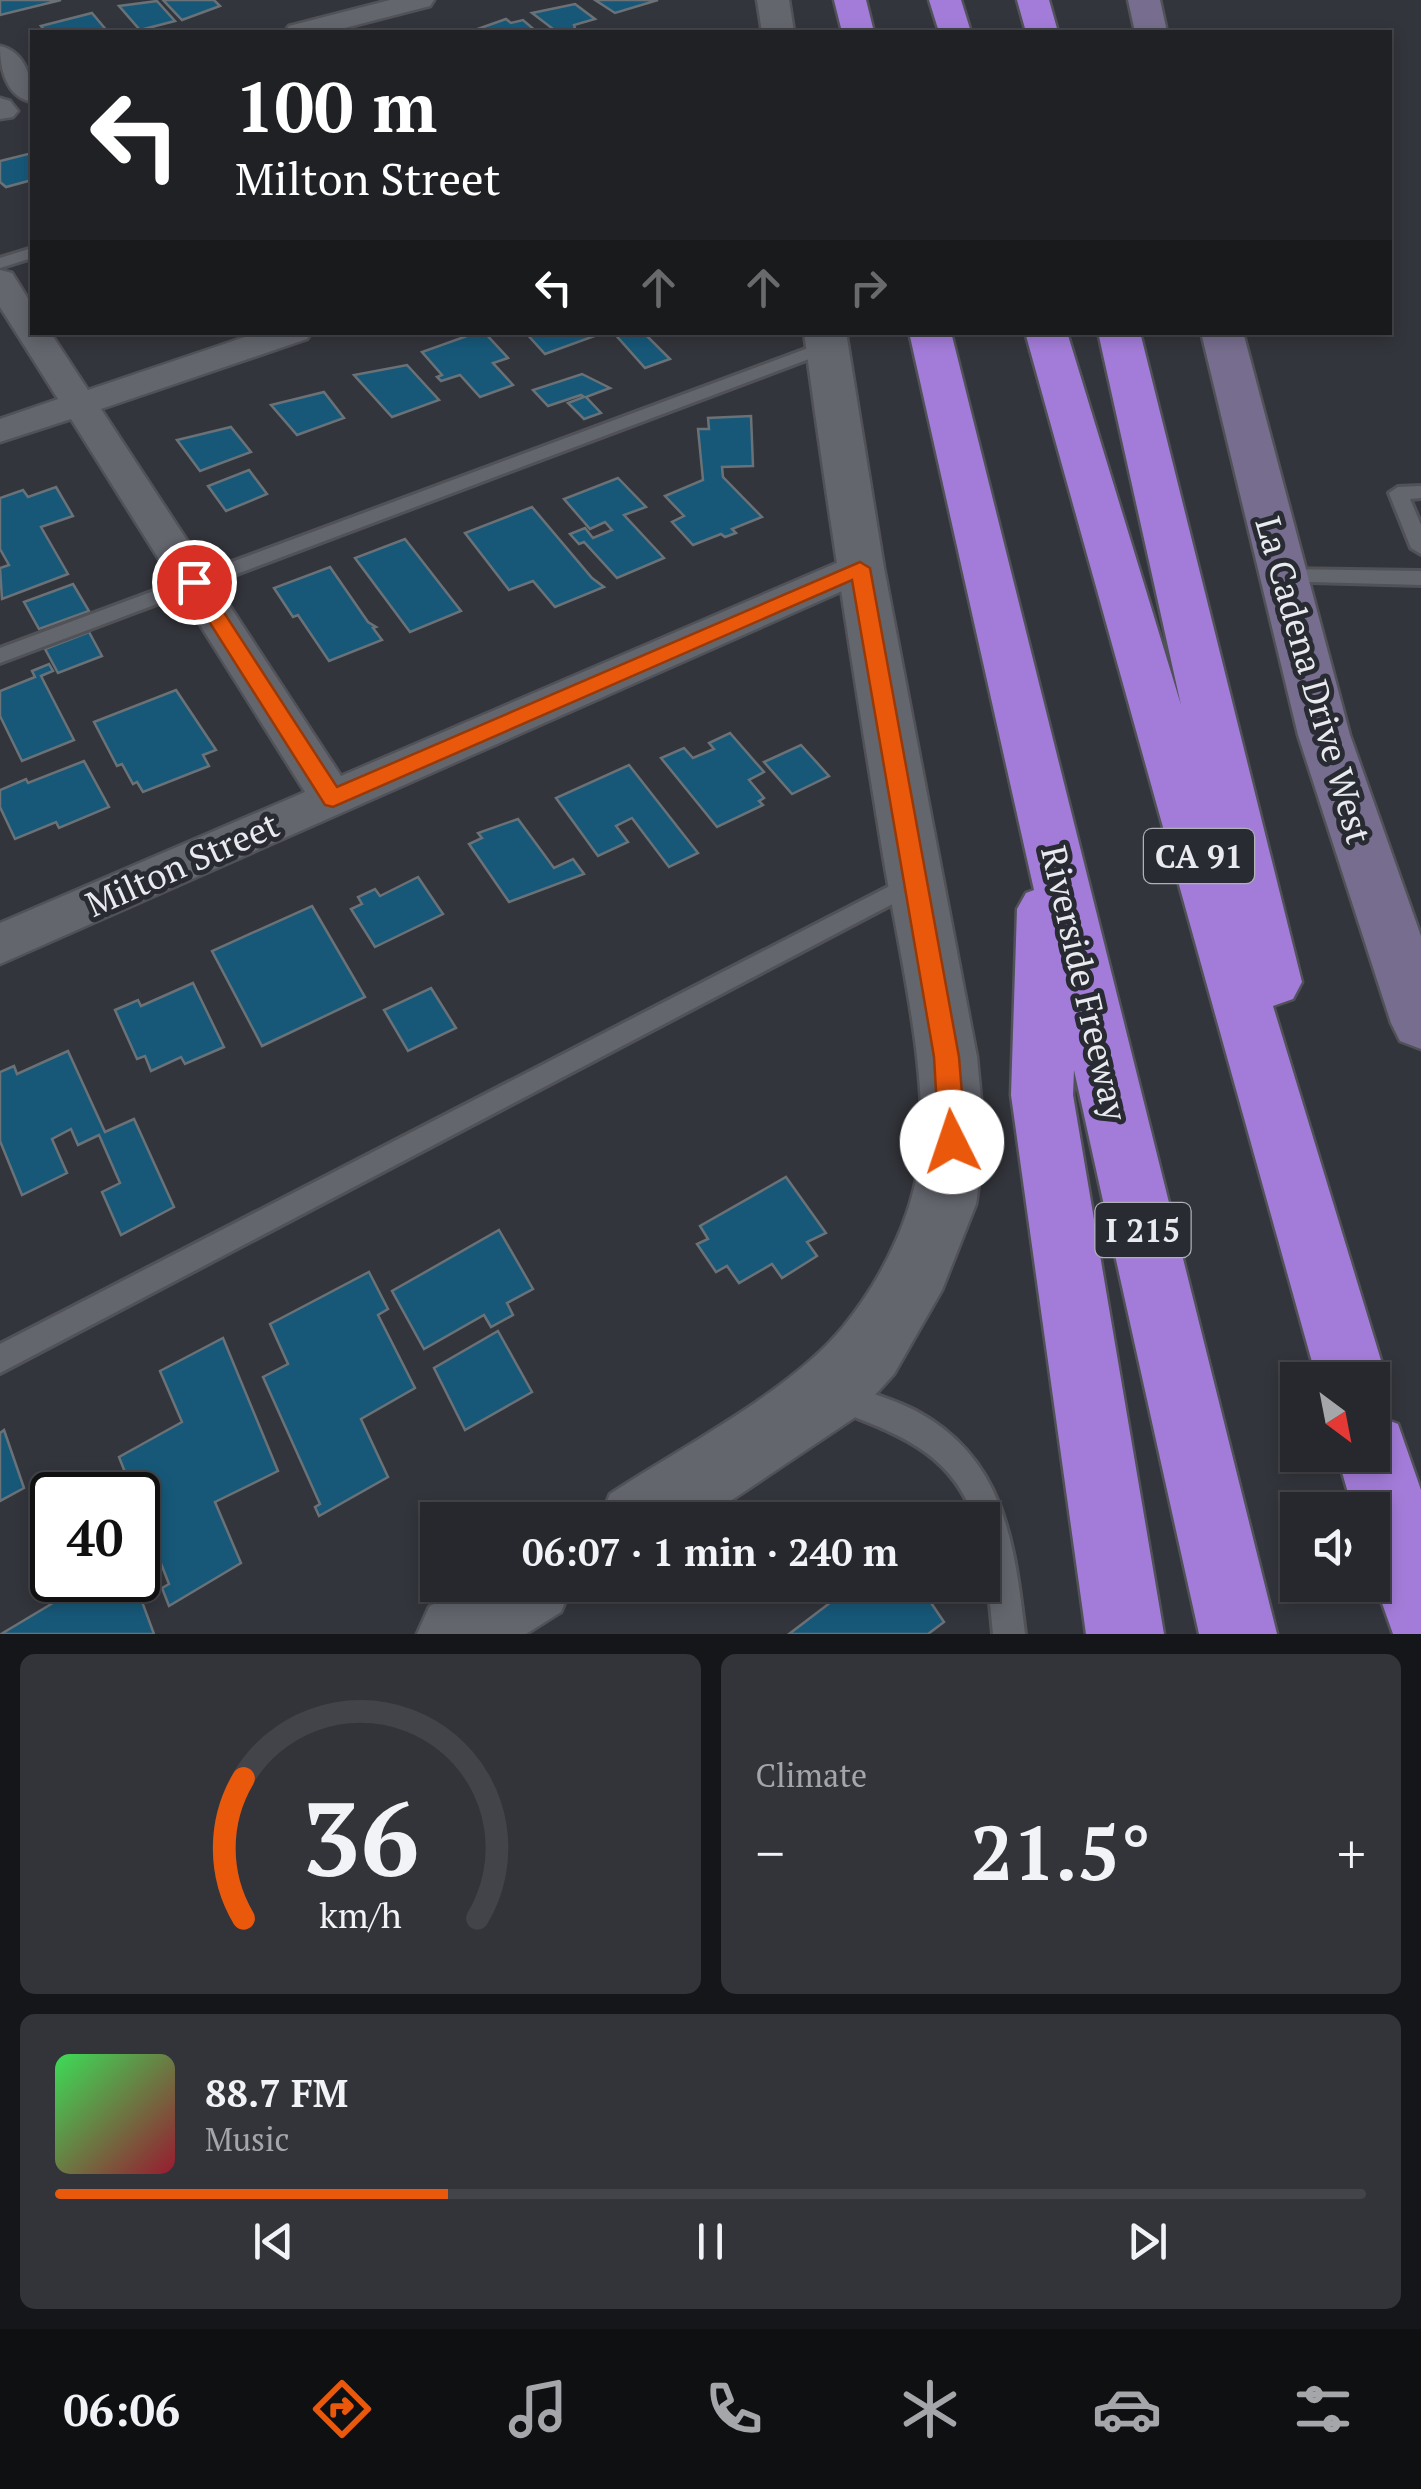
<!DOCTYPE html>
<html lang="en">
<head>
<meta charset="utf-8">
<style>
	body { margin:0; font-family:"PT Serif",serif; background:#323439; color:#f1f3f6; height:100vh; display:flex; flex-direction:column; font-size:38px; white-space:nowrap }
	* { box-sizing:border-box; margin:0 }
	p { font-size:32px; color:#a4a6aa }
	.icon { flex:none; width:55px; height:55px; fill:none; stroke:currentColor; stroke-width:2; stroke-linecap:round; stroke-linejoin:round }
	.map { position:relative; height:1634px; overflow:hidden }
	.details { display:flex; flex-direction:column; gap:20px; padding:20px; background:#151619; flex:1 }
	.details>* { flex:none }
	.banner { position:absolute; left:30px; top:30px; width:1362px; height:305px; border-radius:0px; box-shadow:0 5px 15px #0003,0 0 0 2px #424449; background:#202124; color:#fff; overflow:hidden }
	.needle { width:65px; rotate:148deg }
	.tools { position:absolute; left:1280px; top:1362px; display:grid; gap:20px }
	.tools a { display:grid; place-items:center; width:110px; height:110px; border-radius:0px; background:#26282d; box-shadow:0 5px 15px #0003,0 0 0 2px #424449; font-size:50px }
	.speed { position:absolute; left:30px; top:1472px; display:flex; gap:20px; font-size:50px; font-weight:700; text-align:center }
	.speed>* { display:grid; place-content:center; width:130px; height:130px; border-radius:50%; background:#26282d; box-shadow:0 5px 15px #0003,0 0 0 2px #424449; line-height:1 }
	.speed .limit { border:5px solid #111; border-radius:15px; background:#fff; color:#111 }
	.pin { position:absolute; display:grid; place-items:center; width:85px; height:85px; color:#fff; margin:-42px; border:5px solid #fff; border-radius:50%; box-shadow:0 2px 10px #0007 }
	.me { position:absolute; width:110px; margin:-55px; rotate:356deg; stroke-linejoin:round; filter:drop-shadow(0 0 8px #0008) }
	.turn { display:flex; align-items:center; gap:35px; height:210px; padding:0 40px; font-size:45px }
	.turn .icon { width:130px; height:130px; stroke-width:2.5 }
	.turn b { display:block; font-size:70px; line-height:85px }
	.lanes { display:flex; align-items:center; height:95px; padding:0 40px; background:#0003; justify-content:center; gap:50px; direction:ltr }
	.lanes .off { opacity:.35 }
	.big { font-size:75px; font-weight:600; line-height:1.1 }
	.details .tile { flex:1; display:flex; flex-direction:column; justify-content:center; gap:15px; min-width:0; padding:0 35px; border-radius:15px; background:#323439 }
	.details .dial { align-items:center; gap:0 }
	.dial svg { height:260px; overflow:visible; fill:none; stroke:#424449; stroke-width:7; stroke-linecap:round; text-anchor:middle }
	.dial text { fill:#f1f3f6; stroke:none }
	.song { display:flex; align-items:center; gap:30px }
	.cover { width:120px; height:120px; border-radius:15px; background:linear-gradient(135deg,hsl(130 70% 55%),hsl(350 70% 35%)) }
	.played { height:10px; border-radius:5px; background:linear-gradient(90deg,#ea580c 30%,#424449 30%) }
	.keys { display:flex; justify-content:space-around; direction:ltr }
	.heat { display:flex; justify-content:space-between; align-items:center; font-size:55px; direction:ltr }
	.details .tiles { flex:1; display:grid; gap:20px; grid-template-columns:1fr 1fr }
	.tile:last-child { grid-column:span 2 }
	.trip { position:absolute; left:420px; top:1502px; width:580px; height:100px; border-radius:0px; background:#26282d; box-shadow:0 5px 15px #0003,0 0 0 2px #424449; font-weight:600; line-height:100px; text-align:center }
	.tab-bar { display:flex; height:160px; justify-content:space-around; align-items:center; background:#0f1012; color:#a4a6aa }
	.tab-bar .icon { width:70px; height:70px }
	.tab-bar .selected { color:#ea580c }
	.tab-bar b { font-size:45px; color:#f1f3f6 }
	.map>svg:first-child { display:block }
	.building { fill:#175879; stroke:#6a7277; stroke-width:2.5 }
	.lines { fill:none; stroke-linecap:round; stroke-linejoin:round }
	.service-casing { stroke:#505258; stroke-width:6 }
	.minor-casing { stroke:#505258; stroke-width:5 }
	.tertiary-casing { stroke:#505258; stroke-width:5 }
	.secondary-casing { stroke:#505258; stroke-width:5 }
	.motorway-casing { stroke:#505258; stroke-width:5 }
	.service { fill:#64666e; fill-rule:evenodd }
	.minor { fill:#64666e; fill-rule:evenodd }
	.tertiary { fill:#64666e; fill-rule:evenodd }
	.secondary { fill:#776d8e; fill-rule:evenodd }
	.motorway { fill:#a37cd9; fill-rule:evenodd }
	.route { fill:#ea580c; stroke:#983908; stroke-width:2.5 }
	.labels { text-anchor:middle; dominant-baseline:central; stroke-width:10; stroke-linejoin:round; paint-order:stroke }
	.shield { fill:#292b32; stroke:#afb1b6; stroke-width:2.5 }
	.shield-label { font-size:32px; font-weight:bold; fill:#e9eaef }
	.street-label { font-size:35px; fill:#e9eaef; stroke:#292b32 }
</style>
</head>
<body>
<div class="map">
<svg width="1421" height="1634" viewBox="0 0 1421 1634">
	<rect width="100%" height="100%" fill="#33353c"/>
	<g class="building">
		<polygon points="0,0 61,0 0,15"/>
		<polygon points="163,0 214,0 220,6 182,20"/>
		<polygon points="595,0 658,0 615,13"/>
		<polygon points="157,1 175,21 140,30 119,6"/>
		<polygon points="575,4 595,19 574,25 576,32 557,32 532,13"/>
		<polygon points="92,13 108,32 46,32 41,26"/>
		<polygon points="506,19 511,23 523,20 537,32 472,31"/>
		<polygon points="32,153 32,180 6,187 0,182 0,161"/>
		<polygon points="478,332 484,332 508,358 493,363 513,385 480,397 460,375 441,381 437,377 442,375 422,352"/>
		<polygon points="525,332 598,332 600,334 545,354"/>
		<polygon points="613,332 643,332 670,359 645,368"/>
		<polygon points="407,365 439,400 392,417 354,375"/>
		<polygon points="582,374 610,388 586,397 601,413 584,419 568,403 584,397 581,395 548,406 533,390"/>
		<polygon points="324,392 344,418 297,435 271,405"/>
		<polygon points="751,416 753,466 722,467 723,477 762,517 732,529 736,533 725,537 721,534 693,545 672,522 684,516 665,496 703,480 698,429 709,429 708,418"/>
		<polygon points="231,427 251,452 200,471 177,440"/>
		<polygon points="249,470 267,494 226,511 208,486"/>
		<polygon points="618,478 646,507 624,515 664,558 617,578 584,542 579,544 570,534 585,528 593,538 612,530 605,522 590,529 564,499"/>
		<polygon points="56,487 73,516 41,527 68,574 2,599 0,568 9,565 0,549 0,498 23,490 28,497"/>
		<polygon points="532,507 592,578 604,587 555,607 533,581 509,590 465,533"/>
		<polygon points="405,539 461,611 410,632 355,558"/>
		<polygon points="330,567 368,622 376,627 373,628 382,640 329,661 298,615 293,617 274,588"/>
		<polygon points="73,584 89,611 39,629 24,602"/>
		<polygon points="89,632 102,656 58,673 45,649"/>
		<polygon points="49,664 53,671 41,676 74,740 22,761 0,716 0,691 35,677 32,671"/>
		<polygon points="176,690 216,750 203,755 209,766 143,792 137,782 133,784 122,764 117,766 94,722"/>
		<polygon points="730,733 764,772 749,780 764,798 759,801 763,805 717,827 661,758 684,748 693,758 714,749 709,743"/>
		<polygon points="801,745 829,776 792,794 764,762"/>
		<polygon points="84,761 109,807 59,828 56,822 15,839 0,807 0,790 26,779 28,783"/>
		<polygon points="629,765 698,853 669,867 632,818 616,826 628,842 598,856 556,798"/>
		<polygon points="518,819 554,868 573,859 584,874 509,902 469,844 482,838 478,833"/>
		<polygon points="418,877 443,914 375,947 351,909 362,904 358,897 375,889 380,896"/>
		<polygon points="312,906 365,997 262,1046 212,951"/>
		<polygon points="193,983 224,1047 185,1064 181,1057 151,1071 145,1056 137,1059 115,1010 138,1000 141,1006"/>
		<polygon points="431,988 456,1028 408,1051 384,1010"/>
		<polygon points="68,1051 105,1132 134,1119 174,1207 121,1235 102,1192 120,1183 99,1135 78,1145 71,1129 52,1139 67,1173 22,1195 0,1141 0,1072 14,1066 17,1074"/>
		<polygon points="786,1177 826,1233 807,1242 817,1256 782,1278 772,1264 739,1283 727,1266 716,1272 697,1244 708,1239 700,1226"/>
		<polygon points="499,1230 533,1289 507,1303 513,1315 491,1327 484,1315 424,1349 392,1291"/>
		<polygon points="369,1272 388,1309 378,1315 415,1388 361,1419 388,1477 319,1516 315,1507 320,1504 263,1377 288,1364 270,1324"/>
		<polygon points="498,1331 532,1392 465,1430 434,1368"/>
		<polygon points="223,1338 278,1471 215,1502 241,1563 169,1606 162,1588 169,1584 138,1505 138,1495 134,1495 119,1457 182,1422 160,1371"/>
		<polygon points="4,1430 24,1488 0,1501 0,1433"/>
		<polygon points="75,1580 134,1580 154,1634 1,1634 78,1588"/>
		<polygon points="847,1585 919,1585 944,1622 928,1634 789,1634 835,1599 832,1595"/>
	</g>
	<g class="lines">
		<defs>
			<g id="service">
				<polygon points="32,248 32,258 0,268 0,258"/>
				<polygon points="827,341 833,342 833,350 0,663 0,648"/>
				<polygon points="1421,486 1421,498 1410,499 1421,525 1421,554 1411,548 1389,493 1398,487"/>
				<polygon points="1282,569 1421,571 1421,585 1275,581 1272,576"/>
				<polygon points="915,873 923,876 927,882 923,888 0,1373 0,1344"/>
				<path d="M837,1382C863,1391 891,1398 916,1411C1005,1459 1014,1543 1025,1634H993L982,1520H975C950,1447 890,1432 827,1406L822,1396L827,1386Z"/>
			</g>
			<g id="minor">
				<polygon points="390,0 434,0 430,6 329,32 285,32 289,26"/>
				<path d="M0,46C26,52 32,79 32,102C6,97 0,69 0,46Z"/>
				<polygon points="0,98 10,101 18,111 13,117 0,119"/>
				<polygon points="0,270 12,273 32,305 32,332 50,332 88,390 260,332 312,332 307,339 101,409 341,776 846,559 860,555 874,559 880,568 874,577 0,964 0,923 305,792 71,419 0,442 0,419 58,399 0,307"/>
			</g>
			<g id="tertiary">
				<polygon points="757,0 789,0 794,32 762,32"/>
				<path d="M804,332H846L884,568L977,1057L985,1142L976,1204L942,1290L894,1374L854,1418L702,1520H599L610,1494C680,1448 791,1391 843,1327C884,1277 918,1207 921,1142C925,1054 896,937 882,849C854,677 827,505 804,332Z"/>
				<polygon points="463,1585 572,1585 561,1612 526,1634 417,1634 429,1607"/>
			</g>
			<g id="secondary">
				<polygon points="1128,0 1160,0 1167,32 1135,32"/>
				<polygon points="1201,332 1243,332 1350,735 1421,936 1421,1049 1400,1041 1391,1023 1298,735"/>
			</g>
			<g id="motorway">
				<polygon points="834,0 866,0 874,32 842,32"/>
				<polygon points="929,0 961,0 971,32 939,32"/>
				<polygon points="1017,0 1049,0 1058,32 1026,32"/>
				<polygon points="909,332 951,332 1277,1634 1199,1634 1074,1070 1073,1095 1164,1634 1086,1634 1011,1095 1017,909 1026,893 1034,890"/>
				<polygon points="1025,332 1067,332 1181,705 1098,332 1140,332 1302,982 1293,999 1273,1006 1387,1380 1372,1406 1372,1380 1317,1380"/>
				<polygon points="1372,1414 1398,1424 1421,1490 1421,1634 1393,1634 1372,1575 1372,1510 1353,1510 1337,1455 1372,1455"/>
			</g>
		</defs>
		<use href="#service" class="service-casing"/>
		<use href="#minor" class="minor-casing"/>
		<use href="#tertiary" class="tertiary-casing"/>
		<use href="#secondary" class="secondary-casing"/>
		<use href="#motorway" class="motorway-casing"/>
		<use href="#service" class="service"/>
		<use href="#minor" class="minor"/>
		<use href="#tertiary" class="tertiary"/>
		<use href="#secondary" class="secondary"/>
		<use href="#motorway" class="motorway"/>
	</g>
	<polygon class="route" points="860,562 870,568 959,1057 966,1142 962,1150 952,1154 943,1150 939,1142 934,1057 852,580 333,807 325,805 184,582 187,577 201,577 337,787"/>
	<g class="labels">
		<g class="shield">
			<rect x="1144" y="829" width="110" height="54" rx="8"/>
			<rect x="1095.5" y="1203" width="95" height="54" rx="8"/>
		</g>
		<g class="shield-label">
			<text x="1199" y="856">CA 91</text>
			<text x="1143" y="1230">I 215</text>
		</g>
		<g class="street-label">
			<text transform="translate(1314 680) rotate(74)">La Cadena Drive West</text>
			<text transform="translate(182 864) rotate(-24)">Milton Street</text>
			<text transform="translate(1085 983) rotate(77)">Riverside Freeway</text>
		</g>
	</g>
</svg>
<div class="tools">
<a><svg class="needle" viewBox="-14 -14 28 28"><path d="M0-13l5 13h-10z" fill="#e53935"/><path d="M0 13l5-13h-10z" fill="#a4a6aa"/></svg></a>
<a><svg class="icon" aria-label="sound" viewBox="0 0 24 24"><path d="M4 9h4l5-4v14l-5-4H4zM17 9q2 3 0 6"/></svg></a>
</div>
<div class="speed"><div class="limit">40</div></div>
<div class="pin" style="left:194px;top:582px;background:#d93025"><svg class="icon" aria-label="arrive" viewBox="0 0 24 24"><path d="M6 21V4h12l-3 4 3 4H6"/></svg></div>
<svg class="me" style="left:952px;top:1142px" viewBox="-20 -20 40 40"><circle r="19" fill="#fff"/><path d="M0-13L10 11 0 6-10 11z" fill="#ea580c"/></svg>
<div class="trip">06:07 · 1 min · 240 m</div>
<div class="banner">
<div class="turn"><svg class="icon" aria-label="left" viewBox="0 0 24 24"><path d="M17 20v-9H6M10 6l-5 5 5 5"/></svg><div><b>100 m</b>Milton Street</div></div>
<div class="lanes"><svg class="icon" aria-label="left" viewBox="0 0 24 24"><path d="M17 20v-9H6M10 6l-5 5 5 5"/></svg><svg class="icon off" aria-label="ahead" viewBox="0 0 24 24"><path d="M12 20V5M6 11l6-6 6 6"/></svg><svg class="icon off" aria-label="ahead" viewBox="0 0 24 24"><path d="M12 20V5M6 11l6-6 6 6"/></svg><svg class="icon off" aria-label="right" viewBox="0 0 24 24"><path d="M7 20v-9h11M14 6l5 5-5 5"/></svg></div>
</div>
</div>
<section class="details">
<div class="tiles">
<div class="tile dial"><svg viewBox="0 0 100 80">
<path d="M14 69A42 42 0 1 1 86 69"/>
<path d="M14 69A42 42 0 0 1 14 26" stroke="#ea580c"/>
<text x="50" y="56" font-size="32" font-weight="700">36</text>
<text x="50" y="72" font-size="11">km/h</text>
</svg></div>
<div class="tile"><p>Climate</p>
<div class="heat"><a>−</a><b class="big">21.5°</b><a>+</a></div>
</div>
<div class="tile">
<div class="song"><i class="cover"></i><div><b>88.7 FM</b><p>Music</p></div></div>
<div class="played"></div>
<div class="keys"><svg class="icon" aria-label="previous" viewBox="0 0 24 24"><path d="M18 5L8 12l10 7zM5 5v14"/></svg><svg class="icon" aria-label="pause" viewBox="0 0 24 24"><path d="M8 5v14M16 5v14"/></svg><svg class="icon" aria-label="next" viewBox="0 0 24 24"><path d="M6 5l10 7-10 7zM19 5v14"/></svg></div>
</div>
</div>
</section>
<nav class="tab-bar">
<b>06:06</b>
<svg class="icon selected" aria-label="directions" viewBox="0 0 24 24"><path d="M12 3l9 9-9 9-9-9zM9 14v-3h6M13 9l2 2-2 2"/></svg>
<svg class="icon" aria-label="music" viewBox="0 0 24 24"><path d="M9 18V5l10-2v13"/><circle cx="6" cy="18" r="3"/><circle cx="16" cy="16" r="3"/></svg>
<svg class="icon" aria-label="phone" viewBox="0 0 24 24"><path d="M5 4h4l2 5-3 2q2 4 5 5l2-3 5 2v4C11 20 4 13 5 4z"/></svg>
<svg class="icon" aria-label="climate" viewBox="0 0 24 24"><path d="M12 3v18M4 7l16 10M4 17L20 7"/></svg>
<svg class="icon" aria-label="car" viewBox="0 0 24 24"><path d="M5 17H2v-5l4-1 3-4h7l3 4 3 1v5h-3M9 17h6M6 11h13"/><circle cx="7" cy="17" r="2"/><circle cx="17" cy="17" r="2"/></svg>
<svg class="icon" aria-label="filters" viewBox="0 0 24 24"><path d="M4 7h16M4 17h16"/><circle cx="9" cy="7" r="2"/><circle cx="15" cy="17" r="2"/></svg>
</nav>
</body>
</html>
